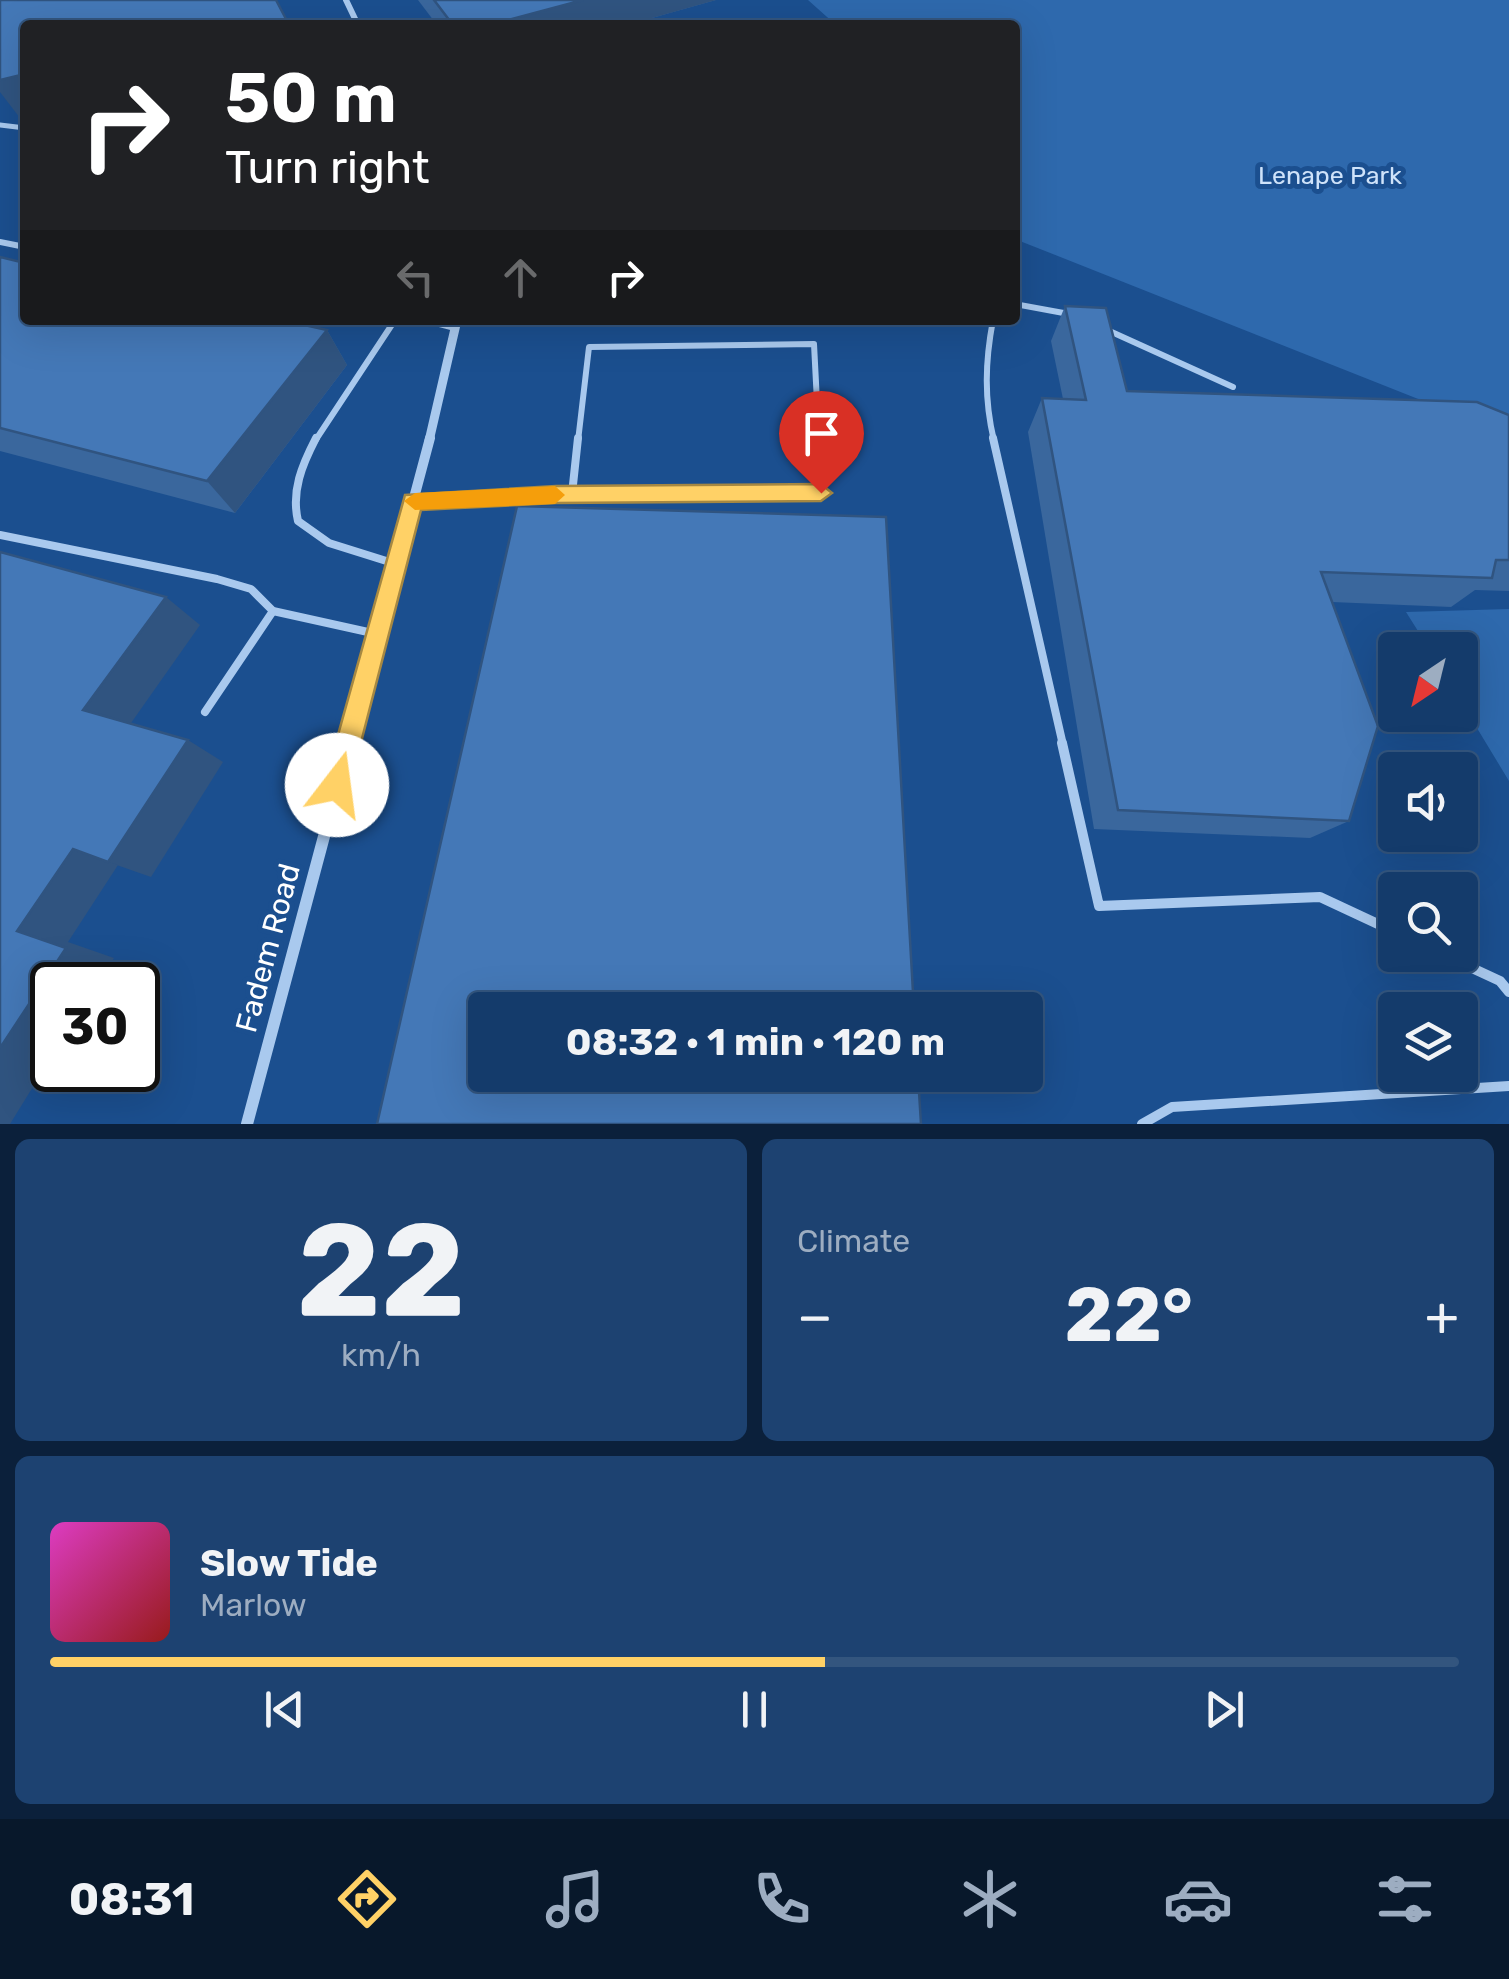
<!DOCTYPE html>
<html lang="en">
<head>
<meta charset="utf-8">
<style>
	body { margin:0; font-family:Rubik,sans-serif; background:#1d4271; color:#f1f3f6; height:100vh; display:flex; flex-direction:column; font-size:38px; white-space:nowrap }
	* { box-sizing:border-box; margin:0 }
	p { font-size:32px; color:#9dadc1 }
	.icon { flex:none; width:55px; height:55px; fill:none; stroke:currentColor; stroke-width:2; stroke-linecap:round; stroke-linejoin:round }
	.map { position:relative; height:1124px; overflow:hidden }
	.side { display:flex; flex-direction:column; gap:15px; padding:15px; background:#0b203b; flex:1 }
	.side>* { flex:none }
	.hud { position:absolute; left:20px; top:20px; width:1000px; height:305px; border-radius:10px; box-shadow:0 10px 40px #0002,0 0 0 2px #33557e; background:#202124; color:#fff; overflow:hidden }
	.needle { width:65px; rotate:215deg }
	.buttons { position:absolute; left:1378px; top:632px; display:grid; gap:20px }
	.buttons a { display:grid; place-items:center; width:100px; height:100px; border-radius:10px; background:#143b6b; box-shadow:0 10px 40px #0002,0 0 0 2px #33557e; font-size:50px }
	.speed { position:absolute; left:30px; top:962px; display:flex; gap:20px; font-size:50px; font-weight:700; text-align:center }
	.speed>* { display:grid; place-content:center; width:130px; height:130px; border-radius:50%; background:#143b6b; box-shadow:0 10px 40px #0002,0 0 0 2px #33557e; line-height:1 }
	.speed .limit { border:5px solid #111; border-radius:15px; background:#fff; color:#111 }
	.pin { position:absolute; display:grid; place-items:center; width:85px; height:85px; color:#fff; margin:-102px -42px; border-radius:50% 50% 50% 0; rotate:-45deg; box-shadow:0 0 10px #0007 }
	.pin .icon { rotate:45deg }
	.me { position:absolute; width:110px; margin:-55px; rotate:15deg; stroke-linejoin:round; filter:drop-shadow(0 0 8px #0008) }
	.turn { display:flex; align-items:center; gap:35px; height:210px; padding:0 40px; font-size:45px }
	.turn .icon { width:130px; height:130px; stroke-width:2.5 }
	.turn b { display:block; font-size:70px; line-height:85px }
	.lanes { display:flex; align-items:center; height:95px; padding:0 40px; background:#0003; justify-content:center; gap:50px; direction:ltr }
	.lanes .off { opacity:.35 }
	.big { font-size:75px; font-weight:700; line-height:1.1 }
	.side .card { flex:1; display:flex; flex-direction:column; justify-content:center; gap:15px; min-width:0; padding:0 35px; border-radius:15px; background:#1d4271 }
	.side .dial { align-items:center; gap:0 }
	.dial b { font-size:130px; line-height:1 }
	.song { display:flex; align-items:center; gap:30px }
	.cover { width:120px; height:120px; border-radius:15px; background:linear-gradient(135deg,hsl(310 70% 55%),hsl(0 70% 35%)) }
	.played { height:10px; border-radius:5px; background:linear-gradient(90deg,#ffd166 55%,#33557e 55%) }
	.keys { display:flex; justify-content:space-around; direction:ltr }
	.heat { display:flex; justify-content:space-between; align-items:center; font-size:55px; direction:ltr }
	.side .tiles { flex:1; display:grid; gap:15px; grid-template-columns:1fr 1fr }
	.card:last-child { grid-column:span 2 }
	.trip { position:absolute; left:468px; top:992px; width:575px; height:100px; border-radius:10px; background:#143b6b; box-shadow:0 10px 40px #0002,0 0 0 2px #33557e; font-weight:700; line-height:100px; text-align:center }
	.menu { display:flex; height:160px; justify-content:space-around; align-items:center; background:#08182b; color:#9dadc1 }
	.menu .icon { width:70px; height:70px }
	.menu .on { color:#ffd166 }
	.menu b { font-size:45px; color:#f1f3f6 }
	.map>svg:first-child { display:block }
	.green { fill:#2e69ad }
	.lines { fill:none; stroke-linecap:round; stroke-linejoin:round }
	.service-far3 { stroke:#a9c9ee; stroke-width:5 }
	.service-far2 { stroke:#a9c9ee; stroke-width:6 }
	.service-far1 { stroke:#a9c9ee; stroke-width:8 }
	.service { stroke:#a9c9ee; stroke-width:10 }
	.minor-far3 { stroke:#a9c9ee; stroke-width:6 }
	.minor-far2 { stroke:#a9c9ee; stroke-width:9 }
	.minor-far1 { stroke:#a9c9ee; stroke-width:10 }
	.minor { stroke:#a9c9ee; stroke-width:12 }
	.wall { fill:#3a679d }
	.shaded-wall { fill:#305480 }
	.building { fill:#4478b7; stroke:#305480; stroke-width:2.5 }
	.route { fill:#ffd166; stroke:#a68842; stroke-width:2.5 }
	.slow { fill:#f59e0b }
	.labels { text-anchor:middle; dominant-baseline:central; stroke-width:10; stroke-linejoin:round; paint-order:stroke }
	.far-park-label { font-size:25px; fill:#cfe3fa; stroke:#1b4f8f }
	.street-label { font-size:30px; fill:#fff; stroke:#1b4f8f }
</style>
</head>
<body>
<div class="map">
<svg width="1509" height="1124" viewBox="0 0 1509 1124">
	<rect width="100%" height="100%" fill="#1b4f8f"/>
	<g class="green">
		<polygon points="808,0 1509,0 1509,435 1015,239 1015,25 836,25"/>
		<polygon points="1509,609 1509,781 1460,700 1460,650 1430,650 1406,612"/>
	</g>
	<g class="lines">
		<polyline class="service-far3" points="0,125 25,128"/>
		<g class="service-far2">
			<polyline points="0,242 25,247"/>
			<polyline points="1015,304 1069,314"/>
			<polyline points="424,320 455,328"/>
			<path d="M993,320C985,362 984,399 994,441"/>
			<polyline points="1105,329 1233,387"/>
			<polyline points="315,441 395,320"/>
			<polyline points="578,441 589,347 814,344 819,441"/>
		</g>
		<g class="service-far1">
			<path d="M316,438C302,465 291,491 298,521L329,543L396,564"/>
			<polyline points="993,438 1063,745"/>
			<polyline points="572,494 578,438"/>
			<polyline points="413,502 556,495 821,493 818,438"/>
			<polyline points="0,535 217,579 251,589 273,611 377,634"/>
			<polyline points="205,712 273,611"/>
		</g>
		<g class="service">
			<polyline points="1062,743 1099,906 1320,897 1395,932"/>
			<polyline points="1444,955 1500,981 1509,992"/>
			<polyline points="1142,1124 1172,1107 1509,1086"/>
		</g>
		<polyline class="minor-far3" points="346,0 358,25"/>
		<polyline class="minor-far2" points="429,441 457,320"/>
		<polyline class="minor-far1" points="348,745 430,438"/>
		<polyline class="minor" points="247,1124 349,743"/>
	</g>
	<g class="wall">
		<polygon points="418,0 716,0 627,25 437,25"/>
		<polygon points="0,257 327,330 347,365 235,513 0,451"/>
		<polygon points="1065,306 1127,391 1509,415 1509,591 1475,590 1451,607 1332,602 1349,821 1310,838 1094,829 1028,432 1042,398 1063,399 1051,341"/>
	</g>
	<g class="shaded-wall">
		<polygon points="583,0 716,0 627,25 489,25"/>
		<polygon points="25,74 25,117 20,118 0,92 0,80"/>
		<polygon points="327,330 347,365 235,513 207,481"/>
		<polygon points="166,597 200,625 124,733 83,710"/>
		<polygon points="188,740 223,762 151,877 108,862"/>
		<polygon points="73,849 118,865 68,942 114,958 97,985 52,985 52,1056 10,1124 0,1124 0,1048 17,931"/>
	</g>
	<g class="building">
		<polygon points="0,0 276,0 286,19 281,20 283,25 25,25 25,74 0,80"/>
		<polygon points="434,0 583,0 489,25 453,25"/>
		<polygon points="0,257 25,263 25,320 282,320 327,330 207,481 0,428"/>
		<polygon points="1065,306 1106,308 1127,391 1477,402 1509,415 1509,560 1496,560 1492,578 1321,572 1378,726 1349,821 1118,810 1042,398 1086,400"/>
		<polygon points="517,506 886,517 914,1010 485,1010 485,1075 918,1075 921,1124 377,1124"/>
		<polygon points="0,552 166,597 83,710 188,740 108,862 73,849 17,931 66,948 0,1048"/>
	</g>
	<polygon class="route" points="821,484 832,493 821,501 556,503 421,510 350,785 347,794 337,798 328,794 324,785 405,495 556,486"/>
	<polygon class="slow" points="555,486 565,495 555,504 415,510 404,501 415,493"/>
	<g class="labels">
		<g class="far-park-label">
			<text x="1330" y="175">Lenape Park</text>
		</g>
		<g class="street-label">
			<text transform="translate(268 948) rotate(-75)">Fadem Road</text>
		</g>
	</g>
</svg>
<div class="buttons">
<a><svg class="needle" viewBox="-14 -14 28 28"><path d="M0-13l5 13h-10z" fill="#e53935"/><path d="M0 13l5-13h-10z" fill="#9dadc1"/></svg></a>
<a><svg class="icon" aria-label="sound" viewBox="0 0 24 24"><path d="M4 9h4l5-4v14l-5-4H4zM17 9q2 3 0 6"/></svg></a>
<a><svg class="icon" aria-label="search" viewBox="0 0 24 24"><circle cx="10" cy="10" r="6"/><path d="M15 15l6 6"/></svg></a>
<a><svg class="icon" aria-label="layers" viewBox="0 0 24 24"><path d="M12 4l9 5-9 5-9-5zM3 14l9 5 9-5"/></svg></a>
</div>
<div class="speed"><div class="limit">30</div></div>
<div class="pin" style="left:821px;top:493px;background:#d93025"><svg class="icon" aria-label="arrive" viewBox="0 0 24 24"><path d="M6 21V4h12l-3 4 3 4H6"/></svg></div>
<svg class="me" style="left:337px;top:785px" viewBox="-20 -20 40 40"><circle r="19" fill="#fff"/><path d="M0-13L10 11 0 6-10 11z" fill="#ffd166"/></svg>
<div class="trip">08:32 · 1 min · 120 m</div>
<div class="hud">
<div class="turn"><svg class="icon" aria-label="right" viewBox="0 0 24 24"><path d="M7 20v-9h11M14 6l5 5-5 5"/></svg><div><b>50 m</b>Turn right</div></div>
<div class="lanes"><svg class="icon off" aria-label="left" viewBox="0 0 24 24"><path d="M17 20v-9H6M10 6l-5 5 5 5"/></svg><svg class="icon off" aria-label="ahead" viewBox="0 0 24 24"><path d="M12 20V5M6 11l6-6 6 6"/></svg><svg class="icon" aria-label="right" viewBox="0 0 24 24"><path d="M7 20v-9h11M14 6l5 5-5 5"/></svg></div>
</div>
</div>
<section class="side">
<div class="tiles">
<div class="card dial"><b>22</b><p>km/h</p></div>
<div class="card"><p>Climate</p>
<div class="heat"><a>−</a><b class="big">22°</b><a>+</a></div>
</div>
<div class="card">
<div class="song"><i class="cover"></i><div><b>Slow Tide</b><p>Marlow</p></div></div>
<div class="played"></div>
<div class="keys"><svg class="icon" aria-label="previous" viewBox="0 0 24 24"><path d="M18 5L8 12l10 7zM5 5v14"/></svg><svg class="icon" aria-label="pause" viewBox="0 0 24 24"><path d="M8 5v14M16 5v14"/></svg><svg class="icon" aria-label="next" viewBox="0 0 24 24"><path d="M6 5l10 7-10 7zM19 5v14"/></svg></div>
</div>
</div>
</section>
<nav class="menu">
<b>08:31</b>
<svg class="icon on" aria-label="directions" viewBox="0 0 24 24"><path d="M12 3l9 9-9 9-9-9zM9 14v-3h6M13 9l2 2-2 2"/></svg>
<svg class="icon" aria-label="music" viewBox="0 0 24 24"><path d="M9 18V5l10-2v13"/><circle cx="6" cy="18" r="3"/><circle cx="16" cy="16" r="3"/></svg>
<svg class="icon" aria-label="phone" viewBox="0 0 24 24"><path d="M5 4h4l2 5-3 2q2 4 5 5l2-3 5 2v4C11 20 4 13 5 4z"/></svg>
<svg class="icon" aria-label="climate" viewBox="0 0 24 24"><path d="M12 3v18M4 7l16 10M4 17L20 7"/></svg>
<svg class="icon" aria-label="car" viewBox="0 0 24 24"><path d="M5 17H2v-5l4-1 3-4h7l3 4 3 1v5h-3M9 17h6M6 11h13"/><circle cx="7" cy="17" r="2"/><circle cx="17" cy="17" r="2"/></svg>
<svg class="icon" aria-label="filters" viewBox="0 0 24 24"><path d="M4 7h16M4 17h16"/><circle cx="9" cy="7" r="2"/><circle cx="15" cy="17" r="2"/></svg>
</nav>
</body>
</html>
